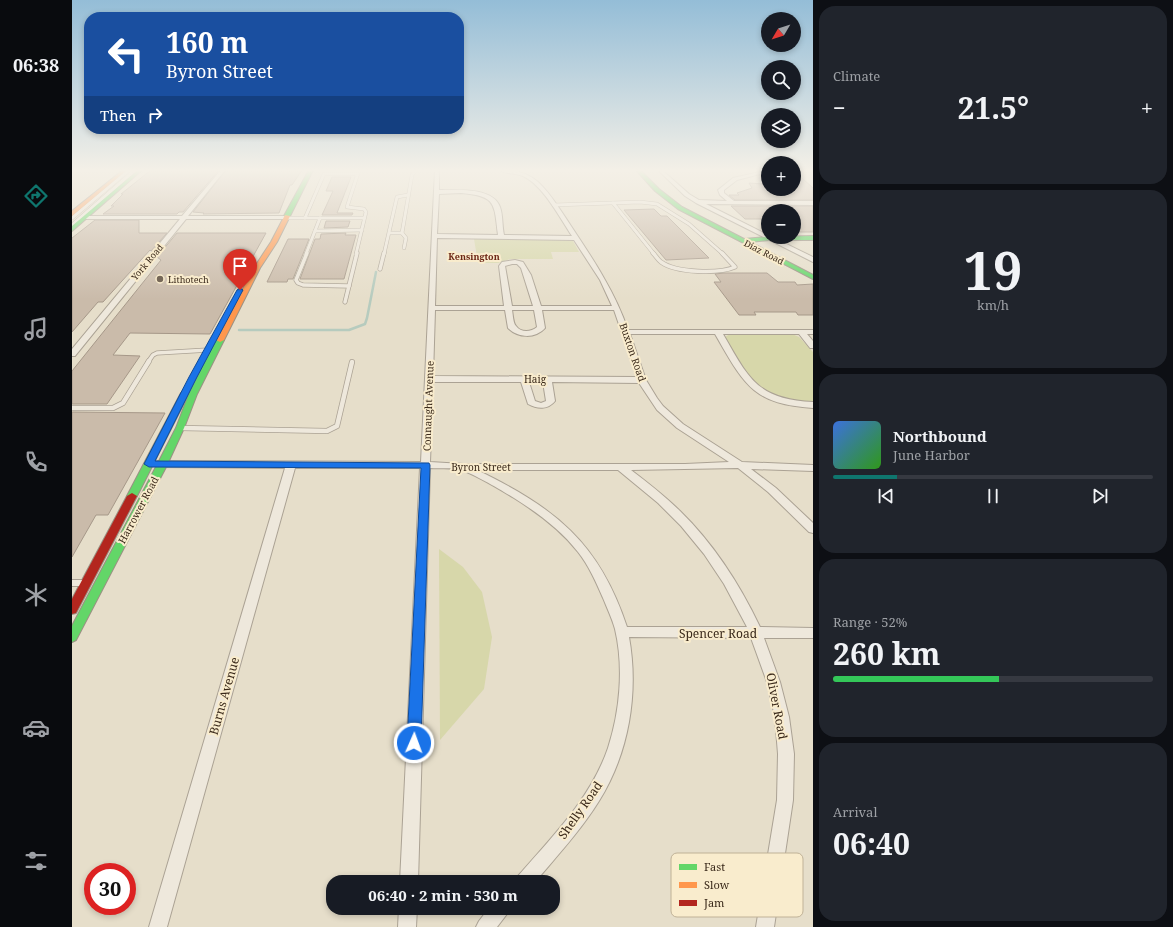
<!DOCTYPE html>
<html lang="en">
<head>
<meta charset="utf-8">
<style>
	body { margin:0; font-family:"Noto Serif",serif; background:#20242c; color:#f1f3f6; height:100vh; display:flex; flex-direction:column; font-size:15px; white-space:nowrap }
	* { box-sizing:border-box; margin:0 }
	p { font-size:13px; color:#9ea1a6 }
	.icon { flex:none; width:22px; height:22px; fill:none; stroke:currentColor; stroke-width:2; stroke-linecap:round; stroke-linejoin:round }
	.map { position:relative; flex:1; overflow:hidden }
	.panel { display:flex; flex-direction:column; gap:6px; padding:6px; background:#0d0f14; width:360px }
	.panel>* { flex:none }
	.guide { position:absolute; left:12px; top:12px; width:380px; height:122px; border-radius:16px; box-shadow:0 2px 6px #0003; background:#1a4fa0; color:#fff; overflow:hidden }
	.needle { width:26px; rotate:231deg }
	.tools { position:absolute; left:689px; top:12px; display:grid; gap:8px }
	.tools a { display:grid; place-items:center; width:40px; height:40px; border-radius:50%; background:#171b24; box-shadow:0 2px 6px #0003; font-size:20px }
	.speed { position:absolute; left:12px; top:863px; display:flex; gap:8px; font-size:20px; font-weight:700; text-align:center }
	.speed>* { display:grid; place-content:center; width:52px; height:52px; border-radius:50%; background:#171b24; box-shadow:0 2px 6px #0003; line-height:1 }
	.speed .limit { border:6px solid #d22; background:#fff; color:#111 }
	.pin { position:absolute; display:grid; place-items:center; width:34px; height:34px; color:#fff; margin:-41px -17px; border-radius:50% 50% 50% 0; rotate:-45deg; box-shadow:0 0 4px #0007 }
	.pin .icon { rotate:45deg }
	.me { position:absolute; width:44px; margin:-22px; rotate:2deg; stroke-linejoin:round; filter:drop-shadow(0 0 3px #0008) }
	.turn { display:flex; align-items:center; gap:14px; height:84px; padding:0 16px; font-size:18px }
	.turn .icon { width:52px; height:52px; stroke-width:2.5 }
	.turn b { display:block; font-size:28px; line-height:34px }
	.then { display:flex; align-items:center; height:38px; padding:0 16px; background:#0003; gap:8px; font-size:15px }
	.big { font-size:30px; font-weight:700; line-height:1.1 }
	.panel .widget { flex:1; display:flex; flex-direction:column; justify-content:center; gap:6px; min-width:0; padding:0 14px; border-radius:16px; background:#20242c }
	.panel .dial { align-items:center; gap:0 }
	.dial b { font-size:52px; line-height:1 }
	.song { display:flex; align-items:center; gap:12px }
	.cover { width:48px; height:48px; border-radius:6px; background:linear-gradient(135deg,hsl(220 70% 55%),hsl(110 70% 35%)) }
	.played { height:4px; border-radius:2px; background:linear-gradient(90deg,#0f766e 20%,#363941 20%) }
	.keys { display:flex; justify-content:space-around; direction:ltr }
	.heat { display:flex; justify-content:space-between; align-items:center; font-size:22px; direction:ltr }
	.charge { height:6px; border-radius:3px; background:linear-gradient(90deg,#34c759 52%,#363941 0) }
	.trip { position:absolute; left:254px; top:875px; width:234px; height:40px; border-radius:16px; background:#171b24; box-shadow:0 2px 6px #0003; font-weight:700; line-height:40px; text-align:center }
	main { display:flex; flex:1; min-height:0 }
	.tabs { display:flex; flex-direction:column; width:72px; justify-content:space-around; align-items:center; background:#090b0e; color:#9ea1a6 }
	.tabs .icon { width:28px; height:28px }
	.tabs .selected { color:#0f766e }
	.tabs b { font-size:18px; color:#f1f3f6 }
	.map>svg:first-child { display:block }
	.green { fill:#d7d7aa }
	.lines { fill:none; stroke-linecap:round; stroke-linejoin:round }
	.stream { stroke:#b6cbbe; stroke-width:2.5 }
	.building { fill:#cabbaa; stroke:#a69889 }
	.lane-far3-casing { stroke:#aba294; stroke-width:4 }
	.lane-far2-casing { stroke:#aba294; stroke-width:5 }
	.lane-far1-casing { stroke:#aba294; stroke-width:6 }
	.lane-casing { stroke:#aba294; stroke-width:8 }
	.street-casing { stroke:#aba294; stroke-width:2 }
	.fast-casing { stroke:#9a9183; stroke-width:2 }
	.slow-casing { stroke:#9a9183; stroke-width:2 }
	.jam-casing { stroke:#9a9183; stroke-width:2 }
	.lane-far3 { stroke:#eee8dc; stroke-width:3 }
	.lane-far2 { stroke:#eee8dc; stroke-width:3.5 }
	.lane-far1 { stroke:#eee8dc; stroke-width:4.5 }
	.lane { stroke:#eee8dc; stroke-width:6 }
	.street { fill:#eee8dc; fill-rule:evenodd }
	.fast { fill:#63d668; fill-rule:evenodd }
	.slow { fill:#ff974d; fill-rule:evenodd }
	.jam { fill:#b3261e; fill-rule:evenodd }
	.route { fill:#1a73e8; stroke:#114b97 }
	.poi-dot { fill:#766858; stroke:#f9eccd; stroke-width:1.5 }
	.labels { text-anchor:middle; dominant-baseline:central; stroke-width:4; stroke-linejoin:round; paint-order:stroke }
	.far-street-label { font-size:9px; fill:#3a291a; stroke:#f9eccd }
	.far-neighbourhood-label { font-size:9px; font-weight:bold; fill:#6c2615; stroke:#f9eccd }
	.far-poi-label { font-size:9px; fill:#3a291a; stroke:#f9eccd; text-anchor:start }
	.street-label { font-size:10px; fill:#3a291a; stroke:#f9eccd }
	.near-street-label { font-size:12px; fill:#3a291a; stroke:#f9eccd }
	.key { fill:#f9eccd; stroke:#c0b297; stroke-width:1 }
	.key-label { font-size:11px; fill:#3a291a }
</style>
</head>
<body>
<main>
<nav class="tabs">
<b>06:38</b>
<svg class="icon selected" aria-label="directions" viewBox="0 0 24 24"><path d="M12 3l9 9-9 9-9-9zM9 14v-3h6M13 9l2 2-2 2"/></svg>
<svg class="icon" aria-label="music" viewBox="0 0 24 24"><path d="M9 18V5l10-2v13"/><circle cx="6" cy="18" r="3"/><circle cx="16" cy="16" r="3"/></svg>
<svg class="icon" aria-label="phone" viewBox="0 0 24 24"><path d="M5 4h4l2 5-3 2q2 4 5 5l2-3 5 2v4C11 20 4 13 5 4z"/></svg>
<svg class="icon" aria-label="climate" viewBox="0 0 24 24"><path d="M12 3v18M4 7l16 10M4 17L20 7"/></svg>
<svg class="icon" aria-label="car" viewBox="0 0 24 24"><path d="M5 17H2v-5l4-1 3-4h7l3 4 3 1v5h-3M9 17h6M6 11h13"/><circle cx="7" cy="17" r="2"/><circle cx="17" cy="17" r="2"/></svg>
<svg class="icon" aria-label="filters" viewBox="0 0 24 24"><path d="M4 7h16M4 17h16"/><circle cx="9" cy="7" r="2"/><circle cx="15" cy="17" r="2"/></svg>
</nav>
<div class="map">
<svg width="741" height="927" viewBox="0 0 741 927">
	<rect width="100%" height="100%" fill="#e6deca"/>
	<g class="green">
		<polygon points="402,239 494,239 501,241 507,252 479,252 481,259 438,259 426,263 406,263"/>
		<path d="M658,334H720L727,337L741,352V402C722,403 694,396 681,382C671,371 661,350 653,337Z"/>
		<polygon points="367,549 391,567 410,592 420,637 412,689 368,740"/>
	</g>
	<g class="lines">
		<polyline class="stream" points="167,330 277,330 293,324 295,318 304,272"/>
	</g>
	<g class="building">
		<polygon points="79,170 147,170 111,212 107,212 105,214 31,214 42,206 39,206 51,194 49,194"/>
		<polygon points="154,170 230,170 220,185 218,185 207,213 131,214 132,213 121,212"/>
		<polygon points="722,174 730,178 741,188 741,200 663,200 657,195 667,195 665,193 680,188 677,183 691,184 696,182 696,194 722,194"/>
		<polygon points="260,177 279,177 265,213 281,213 280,215 250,215 261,191 254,191"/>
		<polygon points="659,206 741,206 741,232 722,232 722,211 696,211 696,219 673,219"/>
		<polygon points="582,209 589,216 595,216 637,258 594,260 552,210"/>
		<polygon points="23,220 67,220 67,233 95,233 79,251 78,250 31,302 26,302 0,332 0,238"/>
		<polygon points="254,221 278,221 276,227 252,228"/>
		<polygon points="105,233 194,233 138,334 58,333 41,355 68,356 35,404 0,404 0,371 89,260 85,257"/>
		<polygon points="274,233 273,235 284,235 272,279 228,279 243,239 248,239 249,234"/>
		<polygon points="216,239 237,239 221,279 216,279 215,282 195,282"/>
		<polygon points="652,273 695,273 706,282 723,282 725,285 741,284 741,315 726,315 724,312 682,312 684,315 667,315 642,282 649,282 643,274"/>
		<polygon points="0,412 93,413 36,515 24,515 0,557"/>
	</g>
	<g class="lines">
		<defs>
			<g id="lane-far3">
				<polyline points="541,203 582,254"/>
				<polyline points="482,205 568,202 585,204 617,224 651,254"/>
				<polyline points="0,218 57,170"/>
				<polyline points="214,218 292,218"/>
				<polyline points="233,218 252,174 286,174"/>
				<polyline points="0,225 63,170"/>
				<polyline points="243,231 290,230"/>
				<polyline points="318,233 330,233"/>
				<polyline points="332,248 334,238 330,233 340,175 344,170"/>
				<polyline points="234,254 248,218"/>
				<polyline points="284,254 294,212 292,209 275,207 287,170"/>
				<polyline points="312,254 325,197 336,195"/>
			</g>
			<g id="lane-far2">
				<polyline points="235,253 224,280 226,283 231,285 277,286"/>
				<path d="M581,253C584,256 586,260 589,262C604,273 647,274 663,267L650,253"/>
				<polyline points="308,269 312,253"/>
				<polyline points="273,302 285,253"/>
				<polyline points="76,362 81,355 85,353 136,350"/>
			</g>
			<g id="lane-far1">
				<polyline points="0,408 41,408 51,403 77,361"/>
				<polyline points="109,428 255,431 265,426 280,362"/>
			</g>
			<polyline id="lane" points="0,583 12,583"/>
			<g id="street">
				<polygon points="149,170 153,170 116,216 214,216 217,218 216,219 114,219 3,356 0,356 0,349 108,219 14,219 12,218 12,216 110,216"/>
				<path d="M363,170H367V190C384,190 421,187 428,207C431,215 430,226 432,235L500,236C488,218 471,185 451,176C443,173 433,174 427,170C439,168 456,173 466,182C479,194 489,211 499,226C521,259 543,292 556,330H741V334H735L741,341V348H738L727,334H651C677,379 685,399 741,402V408C680,404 672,384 643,334H558L574,380L585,398L591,406L611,424L670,462L741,465V471L679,469L704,488L741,523V533L737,532L696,492L666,468L559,470C576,483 593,496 608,511C642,544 668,585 688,627L741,628V638H692L708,682L717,717L722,754L721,800L702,927H684L705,800L706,754L703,717L695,682L679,638L557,637C567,693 557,753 527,801C509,830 485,856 463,882H443L446,876C480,837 519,798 536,748C548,711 552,667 543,629C540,618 535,608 531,598C524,582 517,566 506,552C489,530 466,513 442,498C429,490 402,474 389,470C380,467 368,469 358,468L346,882H328L348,468H223L95,927H77L213,468L85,467L80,464L85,461L349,462ZM389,193C425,196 422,204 426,235L365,234L367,194ZM365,238L502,240L528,280L540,306H469L459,275L451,262L443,260L430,262L427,266L432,306H363ZM440,264H445L449,268L461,306H440L433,266ZM363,310H433L436,328C446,338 463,339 473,328L470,310H542L565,377L361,376ZM440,310H462L465,327C459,332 449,333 444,326C441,323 441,315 440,310ZM361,382H449L456,404C465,409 476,410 483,401L480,382L567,383L585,410L605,428L657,462L613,464H391L358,462ZM457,382H471L474,401L469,403L463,401ZM405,470H546L586,503L609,526L632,554L652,584L675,627H555C527,542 483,508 405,470Z"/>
				<polygon points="586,170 590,170 617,194 627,200 655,201 648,195 646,190 661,178 696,170 696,172 665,180 652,190 652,193 662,201 741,201 741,205 634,204 696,235 696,237 700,237 741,257 741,262 624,203 613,196"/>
				<polygon points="327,908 345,908 344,927 326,927"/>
				<polygon points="417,908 438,908 435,914 425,927 404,927 407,921"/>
			</g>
			<g id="fast">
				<polygon points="66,170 70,170 0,231 0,226"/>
				<polygon points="237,170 241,170 218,216 213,217 212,216"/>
				<polygon points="564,170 568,170 587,189 610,207 672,239 696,237 741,236 741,240 698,240 678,242 741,275 741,279 606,209 583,191"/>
				<polygon points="148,338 152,340 125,394 112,428 95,465 4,640 0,642 0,626 85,465 104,428 117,394 144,340"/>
				<polygon points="109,393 115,393 116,395 65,496 60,499 57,498 55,496"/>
			</g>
			<g id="slow">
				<polygon points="51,170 55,170 0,216 0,211"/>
				<polygon points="213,215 218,216 205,242 188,268 152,340 148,342 144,340 182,268 199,242"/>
			</g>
			<polygon id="jam" points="60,493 65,496 4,613 0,614 0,599 55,496"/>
		</defs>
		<use href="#lane-far3" class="lane-far3-casing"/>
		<use href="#lane-far2" class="lane-far2-casing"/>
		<use href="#lane-far1" class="lane-far1-casing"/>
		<use href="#lane" class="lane-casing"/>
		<use href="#street" class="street-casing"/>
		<use href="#fast" class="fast-casing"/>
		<use href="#slow" class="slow-casing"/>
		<use href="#jam" class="jam-casing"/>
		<use href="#lane-far3" class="lane-far3"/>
		<use href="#lane-far2" class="lane-far2"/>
		<use href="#lane-far1" class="lane-far1"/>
		<use href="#lane" class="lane"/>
		<use href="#street" class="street"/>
		<use href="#fast" class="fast"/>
		<use href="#slow" class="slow"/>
		<use href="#jam" class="jam"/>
	</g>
	<linearGradient id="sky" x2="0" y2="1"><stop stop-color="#94bdd7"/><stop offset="0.57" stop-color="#f4f0e7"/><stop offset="1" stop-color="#f4f0e7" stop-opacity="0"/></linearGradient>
	<rect width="741" height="299" fill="url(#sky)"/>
	<polygon class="route" points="168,288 171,290 125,377 83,461 357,463 358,465 349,743 347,748 342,749 337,748 335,743 349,468 77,467 72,464 117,377 165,290"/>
	<circle class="poi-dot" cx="88" cy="279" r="4"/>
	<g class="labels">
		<g class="far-street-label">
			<text transform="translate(692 252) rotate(27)">Diaz Road</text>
			<text transform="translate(75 262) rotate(-50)">York Road</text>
		</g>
		<g class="far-neighbourhood-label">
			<text x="402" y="256">Kensington</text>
		</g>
		<g class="far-poi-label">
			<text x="96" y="279">Lithotech</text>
		</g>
		<g class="street-label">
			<text transform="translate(561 352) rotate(71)">Buxton Road</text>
			<text x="463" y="379">Haig</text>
			<text transform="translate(356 406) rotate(-88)">Connaught Avenue</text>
			<text x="409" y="467">Byron Street</text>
			<text transform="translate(66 510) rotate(-62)">Harrower Road</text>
		</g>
		<g class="near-street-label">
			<text x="646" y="633">Spencer Road</text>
			<text transform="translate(152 696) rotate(-74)">Burns Avenue</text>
			<text transform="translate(705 706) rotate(79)">Oliver Road</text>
			<text transform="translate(508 810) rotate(-55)">Shelly Road</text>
		</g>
	</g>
	<rect x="599" y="853" width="132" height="64" rx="6" class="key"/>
	<rect x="607" y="864" width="18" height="6" fill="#63d668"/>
	<rect x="607" y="882" width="18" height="6" fill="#ff974d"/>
	<rect x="607" y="900" width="18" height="6" fill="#b3261e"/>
	<g class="key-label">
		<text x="632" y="871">Fast</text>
		<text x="632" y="889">Slow</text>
		<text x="632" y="907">Jam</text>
	</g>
</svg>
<div class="tools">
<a><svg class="needle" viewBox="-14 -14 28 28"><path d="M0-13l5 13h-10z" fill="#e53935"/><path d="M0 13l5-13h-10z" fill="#9ea1a6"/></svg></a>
<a><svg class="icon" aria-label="search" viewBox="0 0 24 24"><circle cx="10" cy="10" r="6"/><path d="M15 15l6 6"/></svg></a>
<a><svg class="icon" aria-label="layers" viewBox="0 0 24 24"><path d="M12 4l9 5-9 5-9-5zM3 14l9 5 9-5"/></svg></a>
<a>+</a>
<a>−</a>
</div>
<div class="speed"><div class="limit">30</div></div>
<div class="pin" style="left:168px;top:290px;background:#d93025"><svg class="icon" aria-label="arrive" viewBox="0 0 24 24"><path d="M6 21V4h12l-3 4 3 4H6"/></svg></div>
<svg class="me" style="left:342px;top:743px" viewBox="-20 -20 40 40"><circle r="17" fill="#1a73e8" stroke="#fff" stroke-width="3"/><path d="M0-11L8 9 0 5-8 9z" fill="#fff"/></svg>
<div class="trip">06:40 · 2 min · 530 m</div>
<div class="guide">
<div class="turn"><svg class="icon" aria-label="left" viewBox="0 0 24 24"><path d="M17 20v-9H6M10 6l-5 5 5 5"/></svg><div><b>160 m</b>Byron Street</div></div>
<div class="then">Then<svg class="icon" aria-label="right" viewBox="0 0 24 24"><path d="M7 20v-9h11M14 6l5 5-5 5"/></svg></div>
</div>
</div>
<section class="panel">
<div class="widget"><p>Climate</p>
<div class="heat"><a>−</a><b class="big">21.5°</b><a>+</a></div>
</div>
<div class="widget dial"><b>19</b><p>km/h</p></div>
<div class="widget">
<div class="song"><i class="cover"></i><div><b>Northbound</b><p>June Harbor</p></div></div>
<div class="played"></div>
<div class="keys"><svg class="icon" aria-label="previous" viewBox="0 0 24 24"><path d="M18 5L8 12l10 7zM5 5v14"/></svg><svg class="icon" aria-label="pause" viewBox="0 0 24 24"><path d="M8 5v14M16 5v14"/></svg><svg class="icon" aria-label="next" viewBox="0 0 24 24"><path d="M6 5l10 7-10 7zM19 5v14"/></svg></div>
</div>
<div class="widget"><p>Range · 52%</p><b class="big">260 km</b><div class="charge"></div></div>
<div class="widget"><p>Arrival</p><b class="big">06:40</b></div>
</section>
</main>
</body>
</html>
